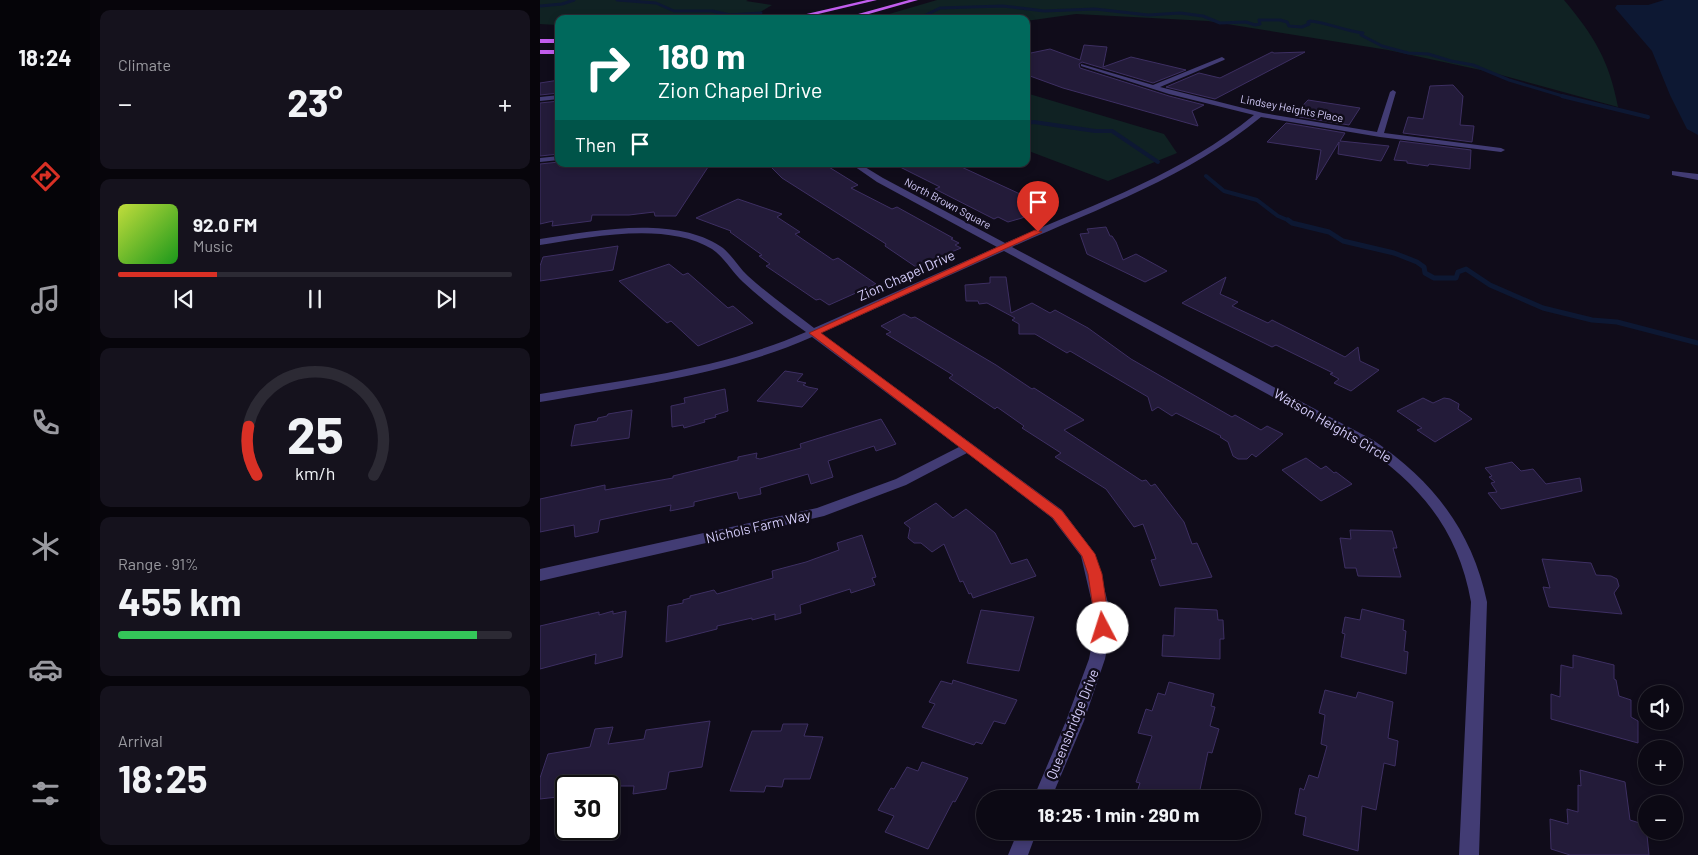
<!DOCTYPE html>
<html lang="en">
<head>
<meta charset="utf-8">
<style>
	body { margin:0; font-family:Barlow,sans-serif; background:#15121d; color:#f1f3f6; height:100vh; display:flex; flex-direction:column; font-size:19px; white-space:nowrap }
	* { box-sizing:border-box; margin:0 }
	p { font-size:16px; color:#9a9aa0 }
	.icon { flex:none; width:28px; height:28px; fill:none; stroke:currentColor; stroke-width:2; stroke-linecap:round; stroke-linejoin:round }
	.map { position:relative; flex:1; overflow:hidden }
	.details { display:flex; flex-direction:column; gap:10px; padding:10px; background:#07050b; width:450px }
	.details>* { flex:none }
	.banner { position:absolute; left:15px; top:15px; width:475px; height:152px; border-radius:10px; box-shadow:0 2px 8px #0003,0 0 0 1px #2c2a34; background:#00695c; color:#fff; overflow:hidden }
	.fabs { position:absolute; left:1098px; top:685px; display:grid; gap:10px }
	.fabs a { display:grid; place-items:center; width:45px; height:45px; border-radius:50%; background:#0c0914; box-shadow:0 2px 8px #0003,0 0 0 1px #2c2a34; font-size:25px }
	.speed { position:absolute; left:15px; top:775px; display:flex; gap:10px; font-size:25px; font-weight:700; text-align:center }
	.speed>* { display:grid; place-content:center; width:65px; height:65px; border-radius:50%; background:#0c0914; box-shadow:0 2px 8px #0003,0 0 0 1px #2c2a34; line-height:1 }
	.speed .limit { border:2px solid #111; border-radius:8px; background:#fff; color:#111 }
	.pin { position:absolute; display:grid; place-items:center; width:42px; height:42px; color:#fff; margin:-51px -21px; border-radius:50% 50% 50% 0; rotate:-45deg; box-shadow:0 0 5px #0007 }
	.pin .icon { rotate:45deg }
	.me { position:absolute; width:55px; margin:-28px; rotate:355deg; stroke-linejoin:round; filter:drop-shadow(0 0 4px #0008) }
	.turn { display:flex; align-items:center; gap:18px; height:105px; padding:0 20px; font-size:22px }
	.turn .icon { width:65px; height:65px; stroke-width:2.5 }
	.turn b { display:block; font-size:35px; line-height:42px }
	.then { display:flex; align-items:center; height:48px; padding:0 20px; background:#0003; gap:10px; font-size:19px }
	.big { font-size:38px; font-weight:700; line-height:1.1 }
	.details .card { flex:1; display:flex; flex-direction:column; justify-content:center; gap:8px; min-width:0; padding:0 18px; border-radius:10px; background:#15121d }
	.details .dial { align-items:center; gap:0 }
	.dial svg { height:130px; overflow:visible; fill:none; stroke:#2c2a34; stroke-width:7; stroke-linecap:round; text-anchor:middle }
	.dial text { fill:#f1f3f6; stroke:none }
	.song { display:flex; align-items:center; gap:15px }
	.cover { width:60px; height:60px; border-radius:8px; background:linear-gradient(135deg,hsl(70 70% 55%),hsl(120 70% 35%)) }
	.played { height:5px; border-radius:2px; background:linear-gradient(90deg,#d93025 25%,#2c2a34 25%) }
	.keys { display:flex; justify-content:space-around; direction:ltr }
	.heat { display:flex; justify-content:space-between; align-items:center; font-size:28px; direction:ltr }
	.charge { height:8px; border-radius:4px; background:linear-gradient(90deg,#34c759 91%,#2c2a34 0) }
	.trip { position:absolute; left:436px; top:790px; width:285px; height:50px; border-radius:25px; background:#0c0914; box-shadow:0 2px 8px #0003,0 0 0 1px #2c2a34; font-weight:700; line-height:50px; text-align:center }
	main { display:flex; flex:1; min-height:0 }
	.dock { display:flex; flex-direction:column; width:90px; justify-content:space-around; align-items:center; background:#050408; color:#9a9aa0 }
	.dock .icon { width:35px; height:35px }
	.dock .active { color:#d93025 }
	.dock b { font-size:22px; color:#f1f3f6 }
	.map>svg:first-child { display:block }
	.green { fill:#102223 }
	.water { fill:#0d1833 }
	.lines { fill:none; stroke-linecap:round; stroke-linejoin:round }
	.stream-far2 { stroke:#0d1833; stroke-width:3 }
	.stream-far1 { stroke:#0d1833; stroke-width:4 }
	.stream { stroke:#0d1833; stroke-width:5 }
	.building { fill:#231b39; stroke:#3d2f62 }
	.street { fill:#423c74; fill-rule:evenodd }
	.primary { fill:#c25dee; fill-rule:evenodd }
	.route { fill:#d93025; stroke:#8d1f18 }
	.labels { text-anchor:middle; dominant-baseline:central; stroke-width:5; stroke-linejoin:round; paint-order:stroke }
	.far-street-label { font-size:11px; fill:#d3cbf9; stroke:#100c1a }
	.street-label { font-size:14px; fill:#d3cbf9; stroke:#100c1a }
</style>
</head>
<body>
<main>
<nav class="dock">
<b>18:24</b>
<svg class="icon active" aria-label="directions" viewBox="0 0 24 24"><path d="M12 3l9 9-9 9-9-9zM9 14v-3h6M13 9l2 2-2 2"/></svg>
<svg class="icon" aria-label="music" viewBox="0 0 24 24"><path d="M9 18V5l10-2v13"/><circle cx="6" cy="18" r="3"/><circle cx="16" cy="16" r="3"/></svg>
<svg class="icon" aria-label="phone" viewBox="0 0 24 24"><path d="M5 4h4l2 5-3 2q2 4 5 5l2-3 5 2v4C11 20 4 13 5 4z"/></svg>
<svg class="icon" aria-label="climate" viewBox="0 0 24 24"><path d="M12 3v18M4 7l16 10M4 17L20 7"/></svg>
<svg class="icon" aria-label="car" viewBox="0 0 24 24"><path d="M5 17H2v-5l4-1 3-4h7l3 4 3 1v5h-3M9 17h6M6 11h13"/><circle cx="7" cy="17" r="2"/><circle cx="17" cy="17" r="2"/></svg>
<svg class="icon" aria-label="filters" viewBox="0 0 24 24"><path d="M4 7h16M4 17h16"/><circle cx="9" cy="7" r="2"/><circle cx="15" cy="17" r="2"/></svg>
</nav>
<section class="details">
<div class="card"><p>Climate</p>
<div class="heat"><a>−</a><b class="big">23°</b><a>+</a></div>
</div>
<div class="card">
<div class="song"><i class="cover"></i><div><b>92.0 FM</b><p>Music</p></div></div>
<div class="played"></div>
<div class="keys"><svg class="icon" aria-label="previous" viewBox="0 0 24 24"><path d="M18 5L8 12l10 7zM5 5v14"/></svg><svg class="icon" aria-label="pause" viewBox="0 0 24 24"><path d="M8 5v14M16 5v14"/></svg><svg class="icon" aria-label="next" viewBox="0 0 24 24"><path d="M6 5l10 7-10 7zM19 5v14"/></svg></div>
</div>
<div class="card dial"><svg viewBox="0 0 100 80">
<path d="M14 69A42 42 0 1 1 86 69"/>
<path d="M14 69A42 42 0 0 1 9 39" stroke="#d93025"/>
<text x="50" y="56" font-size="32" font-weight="700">25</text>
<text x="50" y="72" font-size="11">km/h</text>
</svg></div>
<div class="card"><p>Range · 91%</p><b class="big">455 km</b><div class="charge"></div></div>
<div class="card"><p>Arrival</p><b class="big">18:25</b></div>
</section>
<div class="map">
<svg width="1158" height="855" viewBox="0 0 1158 855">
	<rect width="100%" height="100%" fill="#100c1a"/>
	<g class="green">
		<polygon points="0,0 208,0 206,1 232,5 217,14 187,19 19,19 19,24 17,25 0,24"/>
		<path d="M397,0H1024C1054,36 1069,60 1078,107L950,72L848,50L668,21L536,14L486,21V19H332Z"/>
		<polygon points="486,93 624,134 637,153 568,181 486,150"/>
	</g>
	<polygon class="water" points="1124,0 1158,0 1158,135 1147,129 1130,95 1112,51 1075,8 1077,5 1108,5"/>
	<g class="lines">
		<g class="stream-far2">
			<polyline points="77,0 116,3 134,11 172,11 190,15 221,13"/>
			<polyline points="0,6 22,4 34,0"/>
			<polyline points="349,19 366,19"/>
			<path d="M378,19L400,8L463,6L504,11L555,9L608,15L640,13L663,16L680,23L706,22L715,25L720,24L719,20H740L747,22L749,26L762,27L769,24L768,22L770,21C789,23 805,31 823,33L821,35L842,46L868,53L888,54L911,61L933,65L969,80L1026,97"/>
		</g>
		<g class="stream-far1">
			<polyline points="1022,96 1108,117"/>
			<polyline points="486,123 494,122 555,131 572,131 618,162"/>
			<polyline points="666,176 684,191 717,200 738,216 750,221"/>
		</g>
		<polyline class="stream" points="748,220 752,223 789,232 803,241 854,253 877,262 884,267 885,273 894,278 916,278 918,272 926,269 950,285 1003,308 1052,320 1077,322 1158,343"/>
	</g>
	<g class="building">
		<polygon points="544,45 567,47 563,67 591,57 646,70 613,83 542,62 539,64 540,68 629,96 664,105 652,111 658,126 523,88 490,76 486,71 486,54 510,49 540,60"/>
		<polygon points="732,52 734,53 765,52 675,99 626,87 659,73 680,78"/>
		<polygon points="19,80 19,93 0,95 0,83"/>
		<polygon points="913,85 923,96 920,125 934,126 932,142 863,133 868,117 883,119 890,86"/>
		<polygon points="768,100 820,108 809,125 753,116"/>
		<polygon points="19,101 19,154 0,156 0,103"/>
		<polygon points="746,123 805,133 800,141 849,146 841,161 798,154 799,142 776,180 781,150 727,142"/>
		<polygon points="860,141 931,150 930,169 889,164 888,166 867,163 867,161 854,160"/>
		<polygon points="19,162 19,166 43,164 170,164 136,216 115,216 114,212 89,215 52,215 51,221 12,226 13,221 0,224 0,164"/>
		<polygon points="228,164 284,164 318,185 311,188 352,209 357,207 413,238 411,239 419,243 415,245 421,248 376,267 345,246 346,244 242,178"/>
		<polygon points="354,164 415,164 506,206 482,218 468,222 458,217 454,219 395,189 400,187"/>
		<polygon points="198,199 242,214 237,217 260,232 255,234 293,260 298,258 336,284 289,305 280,299 276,300 226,266 230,264 219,256 222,255 190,232 191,231 156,218"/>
		<polygon points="566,227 570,236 572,236 576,242 583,260 596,254 627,271 605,282 547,254 540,234 549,233 547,229"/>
		<polygon points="78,246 73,270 0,281 0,266 3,257"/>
		<polygon points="129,264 143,275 148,273 188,308 193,306 213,323 158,346 131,321 127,323 79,281"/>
		<polygon points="450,277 466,277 471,313 492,303 510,313 515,310 548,328 591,359 692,417 695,415 721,430 727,426 743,434 716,457 712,454 707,459 698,459 693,456 688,442 680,437 681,436 636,413 632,416 618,407 612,411 608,397 530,351 527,353 495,334 479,334 479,324 472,320 475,318 447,303 439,304 438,301 426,301 425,285 450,283"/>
		<polygon points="686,277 680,294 698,302 692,306 728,323 732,320 805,357 818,347 820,361 839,370 811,391 794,383 799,379 790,374 793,373 736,345 732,347 724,343 642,303"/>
		<polygon points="364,314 371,318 375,317 456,365 492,389 494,388 544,420 524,430 602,481 606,480 611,486 615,484 644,522 652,544 657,543 672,577 620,586 611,560 616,559 603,524 594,527 566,489 515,457 521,453 482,428 484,426 457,407 455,409 409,378 413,375 346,334 351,332 341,326"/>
		<polygon points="245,371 263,374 257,381 266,383 263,385 268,387 278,389 262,407 217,401"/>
		<polygon points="185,389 188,411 175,415 176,417 164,420 165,422 144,428 143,425 132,427 131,406 145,403 144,398"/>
		<polygon points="883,398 893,403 904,398 910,399 919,404 918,409 932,419 895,442 877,430 882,428 857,411"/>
		<polygon points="92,410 89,438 31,446 35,425 57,421 58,418 67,416 68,414"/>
		<polygon points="341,419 356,444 336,451 334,446 288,461 293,477 271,484 268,474 220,488 221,494 199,499 197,492 154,502 154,506 130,511 131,505 60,520 58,532 35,537 34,525 0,532 0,499 65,485 65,490 133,478 133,476 198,460 198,457 217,453 216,458 220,459 261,448 260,444"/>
		<polygon points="766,458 781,469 786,466 794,473 796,472 812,484 781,501 742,470"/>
		<polygon points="972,462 981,471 993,469 1006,484 1040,478 1042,491 961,509 948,493 957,492 951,483 955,482 949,477 952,476 945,468"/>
		<polygon points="396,503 413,518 426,509 455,533 471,564 487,559 496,576 433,598 431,593 429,594 423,581 420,582 404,544 392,552 381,543 374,543 368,538 370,528 364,523"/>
		<polygon points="810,530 852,531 857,548 853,548 861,577 818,576 816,568 805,568 800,538 811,539"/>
		<polygon points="322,535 336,577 332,578 335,585 311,593 310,589 260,605 261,613 235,620 235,614 212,620 212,618 177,626 177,629 126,642 128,606 143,603 143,600 150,598 150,596 174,590 177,594 233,578 232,571 266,562 299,550 297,543"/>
		<polygon points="1002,559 1051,563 1056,575 1071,576 1077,579 1079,586 1074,593 1082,614 1009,607 1003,587 1010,588"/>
		<polygon points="635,608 677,610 678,620 683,620 684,639 680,639 680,659 622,656 623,635 634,636"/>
		<polygon points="822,609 864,620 863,630 866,631 864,651 868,652 866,674 801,657 805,634 802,633 805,617 820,620"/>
		<polygon points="441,610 494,617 479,671 427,663"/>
		<polygon points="73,611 73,614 86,611 82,657 55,664 56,654 0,669 0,626 59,612 59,615"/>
		<polygon points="1033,655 1074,665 1074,679 1076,680 1079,696 1091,700 1091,717 1098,721 1098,743 1011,719 1011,694 1020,697 1021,665 1033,668"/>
		<polygon points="413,680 477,700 465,724 454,721 442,744 436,742 434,745 382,727 395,704 389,702 401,681 412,684"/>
		<polygon points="629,682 674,694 671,706 675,707 670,726 679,729 672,753 668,752 658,799 608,799 596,795 600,783 596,782 612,736 598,733 606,709 612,711 618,693 625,695"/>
		<polygon points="785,690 816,698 818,692 853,702 848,738 858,741 855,766 844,763 836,810 822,806 818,851 763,835 766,817 755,814 760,788 764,790 769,775 778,778 787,746 781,744 785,715 779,713"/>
		<polygon points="170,721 162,767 129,772 126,789 93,794 94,786 26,786 26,796 0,799 0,778 8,754 50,747 55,729 73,727 68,744 104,739 106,730"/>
		<polygon points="243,724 268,724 264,736 283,737 270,779 244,779 242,787 226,786 224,792 190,791 212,731 241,731"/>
		<polygon points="382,762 428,778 415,802 413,801 388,849 345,832 354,816 338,810 351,788 354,789 367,767 378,771"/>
		<polygon points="1040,770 1085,782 1090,820 1106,825 1109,855 1030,855 1011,849 1010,819 1028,824 1027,809 1038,812 1038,785 1041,786"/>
	</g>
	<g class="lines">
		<g class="street">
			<path d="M682,57L685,59L684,60L620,87L723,113L837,132L850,92L853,90L856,92L844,133L961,148L965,150L961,152L840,137L721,117C648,177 557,209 472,247L833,440C892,480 932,530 947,602L939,855H919L931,602C919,532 881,485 823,446L464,251L281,333L522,510L555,554L568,603L571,628L565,659L544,721L511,799H493L526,721L549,659L555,628L552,603L541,556L512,518L427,453L366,485L284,516L0,581V569L277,508L356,479L419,447L272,337C187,375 91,386 0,402V394C89,379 182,369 266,332C244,316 222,300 203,282C192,272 184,257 172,249C126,221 51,237 0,245V239C52,231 133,215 180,246C191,253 198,267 208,276C229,295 252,311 274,328L457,247L337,182L311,164H320L343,178L465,243C550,206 641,175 714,115L629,94L541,66V64L613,85Z"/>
			<polygon points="19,95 19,99 0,101 0,97"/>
			<polygon points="19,156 19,160 0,162 0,158"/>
			<polygon points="1132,171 1158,174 1158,180 1132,175"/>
			<polygon points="478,831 497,831 488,855 468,855"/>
		</g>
		<g class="primary">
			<polygon points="327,0 337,0 257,19 245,19"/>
			<polygon points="369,0 378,0 311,19 300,19"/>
			<rect x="0" y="39" width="19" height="4"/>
			<rect x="0" y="50" width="19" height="4"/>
		</g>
	</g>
	<polygon class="route" points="495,230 502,232 281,333 522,511 555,554 562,574 570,628 568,632 563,634 558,632 556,628 548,574 542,556 513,518 269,333"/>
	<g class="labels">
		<g class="far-street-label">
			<text transform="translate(752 108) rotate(11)">Lindsey Heights Place</text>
			<text transform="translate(408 203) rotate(28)">North Brown Square</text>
		</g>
		<g class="street-label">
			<text transform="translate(366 275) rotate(-24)">Zion Chapel Drive</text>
			<text transform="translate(793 425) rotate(30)">Watson Heights Circle</text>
			<text transform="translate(218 526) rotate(-13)">Nichols Farm Way</text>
			<text transform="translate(532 724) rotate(-68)">Queensbridge Drive</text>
		</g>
	</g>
</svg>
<div class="fabs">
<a><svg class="icon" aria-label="sound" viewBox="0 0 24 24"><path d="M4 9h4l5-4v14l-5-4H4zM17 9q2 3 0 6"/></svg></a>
<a>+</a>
<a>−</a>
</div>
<div class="speed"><div class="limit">30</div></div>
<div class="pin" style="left:498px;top:232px;background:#d93025"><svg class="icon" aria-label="arrive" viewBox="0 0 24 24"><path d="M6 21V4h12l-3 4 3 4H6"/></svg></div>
<svg class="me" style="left:563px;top:628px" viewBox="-20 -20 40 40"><circle r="19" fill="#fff"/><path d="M0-13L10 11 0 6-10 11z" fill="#d93025"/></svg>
<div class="trip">18:25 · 1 min · 290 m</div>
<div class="banner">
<div class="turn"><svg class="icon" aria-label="right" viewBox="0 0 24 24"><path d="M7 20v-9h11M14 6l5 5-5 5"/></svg><div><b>180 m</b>Zion Chapel Drive</div></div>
<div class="then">Then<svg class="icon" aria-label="arrive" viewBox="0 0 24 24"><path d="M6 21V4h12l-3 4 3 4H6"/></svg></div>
</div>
</div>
</main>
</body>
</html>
